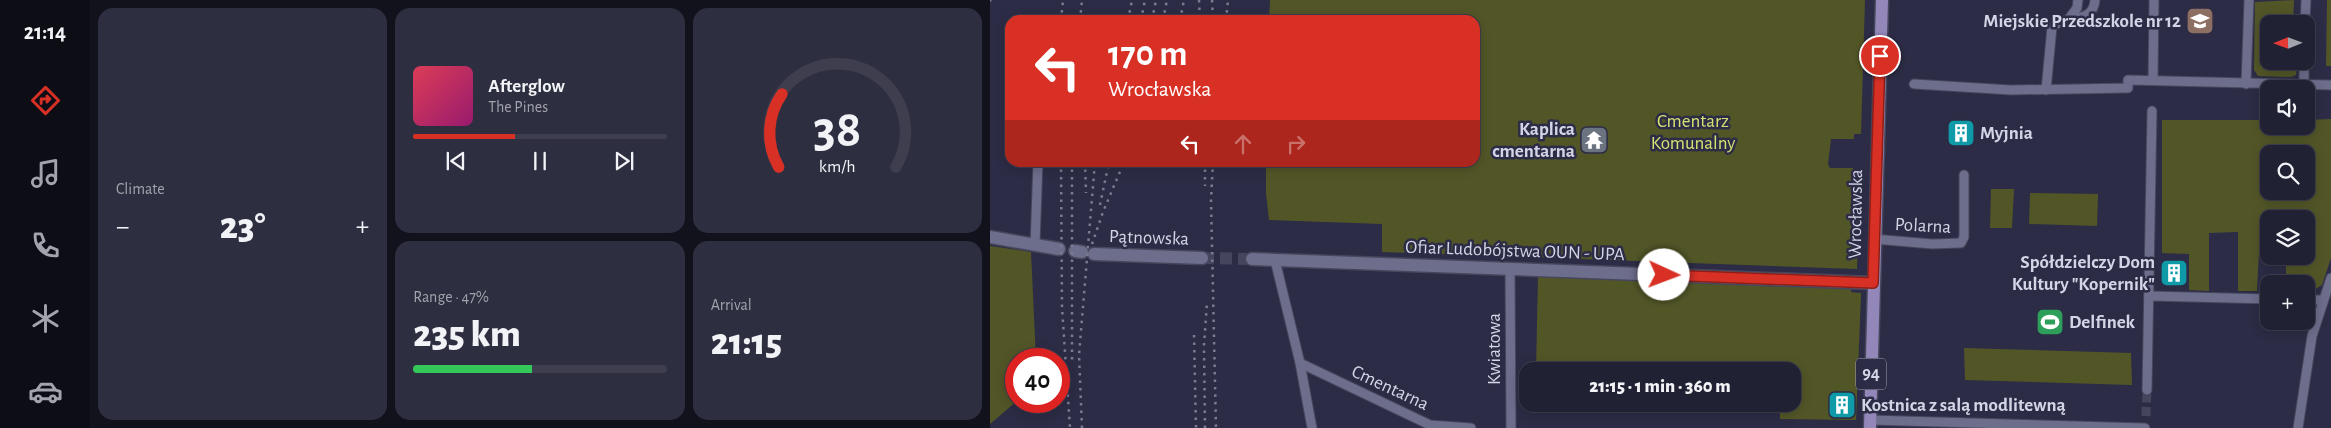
<!DOCTYPE html>
<html lang="en">
<head>
<meta charset="utf-8">
<style>
	body { margin:0; font-family:"Alegreya Sans",sans-serif; background:#2d2e40; color:#f1f3f6; height:100vh; display:flex; flex-direction:column; font-size:19px; white-space:nowrap }
	* { box-sizing:border-box; margin:0 }
	p { font-size:16px; color:#a2a3ac }
	.icon { flex:none; width:28px; height:28px; fill:none; stroke:currentColor; stroke-width:2; stroke-linecap:round; stroke-linejoin:round }
	.map { position:relative; flex:1; overflow:hidden }
	.drawer { display:flex; flex-direction:column; gap:8px; padding:8px; background:#12121d; width:900px }
	.drawer>* { flex:none }
	.banner { position:absolute; left:15px; top:15px; width:475px; height:152px; border-radius:15px; box-shadow:0 2px 12px #0003,0 0 0 1px #3e3e4f; background:#d93025; color:#fff; overflow:hidden }
	.needle { width:32px; rotate:269deg }
	.tools { position:absolute; left:1270px; top:15px; display:grid; gap:10px }
	.tools a { display:grid; place-items:center; width:55px; height:55px; border-radius:10px; background:#212134; box-shadow:0 2px 12px #0003,0 0 0 1px #3e3e4f; font-size:25px }
	.speed { position:absolute; left:15px; top:348px; display:flex; gap:10px; font-size:25px; font-weight:700; text-align:center }
	.speed>* { display:grid; place-content:center; width:65px; height:65px; border-radius:50%; background:#212134; box-shadow:0 2px 12px #0003,0 0 0 1px #3e3e4f; line-height:1 }
	.speed .limit { border:8px solid #d22; background:#fff; color:#111 }
	.pin { position:absolute; display:grid; place-items:center; width:42px; height:42px; color:#fff; margin:-21px; border:2px solid #fff; border-radius:50%; box-shadow:0 1px 5px #0007 }
	.me { position:absolute; width:55px; margin:-28px; rotate:92deg; stroke-linejoin:round; filter:drop-shadow(0 0 4px #0008) }
	.turn { display:flex; align-items:center; gap:18px; height:105px; padding:0 20px; font-size:22px }
	.turn .icon { width:65px; height:65px; stroke-width:2.5 }
	.turn b { display:block; font-size:35px; line-height:42px }
	.lanes { display:flex; align-items:center; height:48px; padding:0 20px; background:#0003; justify-content:center; gap:25px; direction:ltr }
	.lanes .off { opacity:.35 }
	.big { font-size:38px; font-weight:800; line-height:1.1 }
	.drawer .widget { flex:1; display:flex; flex-direction:column; justify-content:center; gap:8px; min-width:0; padding:0 18px; border-radius:15px; background:#2d2e40 }
	.drawer .dial { align-items:center; gap:0 }
	.dial svg { height:130px; overflow:visible; fill:none; stroke:#3e3e4f; stroke-width:7; stroke-linecap:round; text-anchor:middle }
	.dial text { fill:#f1f3f6; stroke:none }
	.song { display:flex; align-items:center; gap:15px }
	.cover { width:60px; height:60px; border-radius:8px; background:linear-gradient(135deg,hsl(350 70% 55%),hsl(320 70% 35%)) }
	.played { height:5px; border-radius:2px; background:linear-gradient(90deg,#d93025 40%,#3e3e4f 40%) }
	.keys { display:flex; justify-content:space-around; direction:ltr }
	.heat { display:flex; justify-content:space-between; align-items:center; font-size:28px; direction:ltr }
	.charge { height:8px; border-radius:4px; background:linear-gradient(90deg,#34c759 47%,#3e3e4f 0) }
	.drawer .tiles { flex:1; display:grid; gap:8px; grid-template-columns:repeat(3,1fr) }
	.widget:first-child { grid-row:span 2 }
	.trip { position:absolute; left:529px; top:362px; width:282px; height:50px; border-radius:15px; background:#212134; box-shadow:0 2px 12px #0003,0 0 0 1px #3e3e4f; font-weight:800; line-height:50px; text-align:center }
	main { display:flex; flex:1; min-height:0 }
	.menu { display:flex; flex-direction:column; width:90px; justify-content:space-around; align-items:center; background:#0d0d15; color:#a2a3ac }
	.menu .icon { width:35px; height:35px }
	.menu .selected { color:#d93025 }
	.menu b { font-size:22px; color:#f1f3f6 }
	.map>svg:first-child { display:block }
	.green { fill:#525627; fill-rule:evenodd }
	.lines { fill:none; stroke-linecap:round; stroke-linejoin:round }
	.street-tunnel { stroke:#45455e; stroke-width:9; stroke-dasharray:9 4.5; stroke-linecap:butt }
	.secondary-tunnel { stroke:#45455e; stroke-width:12; stroke-dasharray:12 6; stroke-linecap:butt }
	.street-casing { stroke:#46465c; stroke-width:11 }
	.secondary-casing { stroke:#46465c; stroke-width:15 }
	.primary-casing { stroke:#46465c; stroke-width:15 }
	.street { stroke:#6d6d8c; stroke-width:9 }
	.secondary { stroke:#6d6d8c; stroke-width:12 }
	.primary { stroke:#9287b8; stroke-width:12 }
	.rail { stroke:#7b7c91; stroke-width:2.5; stroke-dasharray:2.5 5; stroke-linecap:butt }
	.route-casing { stroke:#8d1f18; stroke-width:12 }
	.route { stroke:#d93025; stroke-width:9 }
	.labels { text-anchor:middle; dominant-baseline:central; stroke-width:5; stroke-linejoin:round; paint-order:stroke }
	.shield { fill:#2c2c46; stroke:#a1a2b5; stroke-width:1 }
	.shield-label { font-size:18px; font-weight:bold; fill:#d3d4e5 }
	.poi-label { font-size:19px; font-weight:bold; fill:#d3d4e5; stroke:#2c2c46; text-anchor:end }
	.park-label { font-size:19px; fill:#d7e272; stroke:#2c2c46 }
	.street-label { font-size:19px; fill:#d3d4e5; stroke:#2c2c46 }
</style>
</head>
<body>
<main>
<nav class="menu">
<b>21:14</b>
<svg class="icon selected" aria-label="directions" viewBox="0 0 24 24"><path d="M12 3l9 9-9 9-9-9zM9 14v-3h6M13 9l2 2-2 2"/></svg>
<svg class="icon" aria-label="music" viewBox="0 0 24 24"><path d="M9 18V5l10-2v13"/><circle cx="6" cy="18" r="3"/><circle cx="16" cy="16" r="3"/></svg>
<svg class="icon" aria-label="phone" viewBox="0 0 24 24"><path d="M5 4h4l2 5-3 2q2 4 5 5l2-3 5 2v4C11 20 4 13 5 4z"/></svg>
<svg class="icon" aria-label="climate" viewBox="0 0 24 24"><path d="M12 3v18M4 7l16 10M4 17L20 7"/></svg>
<svg class="icon" aria-label="car" viewBox="0 0 24 24"><path d="M5 17H2v-5l4-1 3-4h7l3 4 3 1v5h-3M9 17h6M6 11h13"/><circle cx="7" cy="17" r="2"/><circle cx="17" cy="17" r="2"/></svg>
</nav>
<section class="drawer">
<div class="tiles">
<div class="widget"><p>Climate</p>
<div class="heat"><a>−</a><b class="big">23°</b><a>+</a></div>
</div>
<div class="widget">
<div class="song"><i class="cover"></i><div><b>Afterglow</b><p>The Pines</p></div></div>
<div class="played"></div>
<div class="keys"><svg class="icon" aria-label="previous" viewBox="0 0 24 24"><path d="M18 5L8 12l10 7zM5 5v14"/></svg><svg class="icon" aria-label="pause" viewBox="0 0 24 24"><path d="M8 5v14M16 5v14"/></svg><svg class="icon" aria-label="next" viewBox="0 0 24 24"><path d="M6 5l10 7-10 7zM19 5v14"/></svg></div>
</div>
<div class="widget dial"><svg viewBox="0 0 100 80">
<path d="M14 69A42 42 0 1 1 86 69"/>
<path d="M14 69A42 42 0 0 1 16 24" stroke="#d93025"/>
<text x="50" y="56" font-size="32" font-weight="700">38</text>
<text x="50" y="72" font-size="11">km/h</text>
</svg></div>
<div class="widget"><p>Range · 47%</p><b class="big">235 km</b><div class="charge"></div></div>
<div class="widget"><p>Arrival</p><b class="big">21:15</b></div>
</div>
</section>
<div class="map">
<svg width="1341" height="428" viewBox="0 0 1341 428">
	<rect width="100%" height="100%" fill="#2c2c46"/>
	<g class="green">
		<polygon points="280,0 875,0 871,134 864,134 864,139 841,139 838,164 840,168 863,168 863,174 870,175 867,269 392,252 392,224 279,220 276,193 276,163 485,162 485,20 279,20"/>
		<polygon points="1304,0 1303,24 1279,24 1279,61 1302,61 1302,66 1307,67 1306,75 1301,77 1268,76 1264,70 1265,2"/>
		<polygon points="1337,0 1341,0 1341,66 1336,66"/>
		<path d="M1341,119V258L1332,285L1316,295V284H1296V256H1316V219H1279V233H1270L1267,291H1248V232L1219,233V291L1199,290V254L1172,253V120H1279V126H1316V120ZM1279,154H1316V191H1279Z"/>
		<polygon points="1001,189 1024,189 1022,228 1000,228"/>
		<polygon points="1040,193 1108,194 1107,226 1039,224"/>
		<polygon points="0,246 41,252 46,359 26,359 27,401 0,424"/>
		<polygon points="548,275 861,286 861,292 871,293 871,295 866,420 790,419 790,404 802,404 802,371 546,371"/>
		<polygon points="974,348 1141,353 1142,385 975,380"/>
	</g>
	<g class="lines">
		<polyline class="street-tunnel" points="1156,416 1157,390"/>
		<polyline class="secondary-tunnel" points="212,258 262,259"/>
		<defs>
			<g id="street">
				<polyline points="1078,20 1087,8 1088,0"/>
				<polyline points="1315,24 1316,0"/>
				<polyline points="1163,80 1164,0"/>
				<polyline points="924,84 1021,90 1138,88 1138,80 1341,85"/>
				<polyline points="1256,84 1259,0"/>
				<polyline points="1314,84 1314,61"/>
				<path d="M1056,90L1062,27C1076,14 1103,25 1105,0"/>
				<polyline points="884,239 942,244 971,243 974,237 974,175"/>
				<polyline points="45,245 48,162"/>
				<polyline points="285,260 310,363 322,428"/>
				<polyline points="520,270 521,428"/>
				<polyline points="1159,296 1279,299"/>
				<polyline points="1316,300 1332,300"/>
				<polyline points="310,363 440,425 481,428"/>
				<polyline points="1157,390 1162,111"/>
				<polyline points="880,420 1155,428"/>
				<polyline points="1308,428 1322,336 1341,278"/>
			</g>
			<g id="secondary">
				<polyline points="0,237 69,249"/>
				<polyline points="85,251 92,252"/>
				<polyline points="104,254 212,258"/>
				<polyline points="262,259 883,283"/>
			</g>
			<polyline id="primary" points="880,428 892,0"/>
		</defs>
		<use href="#street" class="street-casing"/>
		<use href="#secondary" class="secondary-casing"/>
		<use href="#primary" class="primary-casing"/>
		<use href="#street" class="street"/>
		<use href="#secondary" class="secondary"/>
		<use href="#primary" class="primary"/>
		<g class="rail">
			<polyline points="209,0 210,20"/>
			<polyline points="222,0 223,20"/>
			<polyline points="0,1 1,0"/>
			<polyline points="71,20 73,0"/>
			<polyline points="90,20 92,0"/>
			<polyline points="138,20 142,0"/>
			<polyline points="151,20 155,0"/>
			<polyline points="162,20 166,0"/>
			<polyline points="173,20 177,0"/>
			<polyline points="190,20 194,0"/>
			<polyline points="236,20 238,0"/>
			<polyline points="71,162 72,307 80,428"/>
			<polyline points="82,162 82,362"/>
			<polyline points="95,162 96,193"/>
			<polyline points="215,162 215,186"/>
			<polyline points="223,162 221,200 226,428"/>
			<polyline points="110,205 119,162"/>
			<polyline points="102,244 113,212 134,162"/>
			<polyline points="204,335 206,428"/>
			<polyline points="92,428 89,355 105,162"/>
			<polyline points="215,428 214,345 217,303"/>
		</g>
	</g>
	<g class="lines">
		<defs>
			<polyline id="route" points="674,275 883,283 890,56"/>
		</defs>
		<use href="#route" class="route-casing"/>
		<use href="#route" class="route"/>
	</g>
	<defs>
		<symbol id="school-square" viewBox="-11 -11 22 22"><rect x="-9" y="-9" width="18" height="18" rx="4" fill="#8d6e63" stroke="#2c2c46"/><path d="M0-5L7-2L0 1L-7-2ZM-4 1L0 2.5L4 1V4Q0 6-4 4Z" fill="#fff"/></symbol>
		<symbol id="building-square" viewBox="-11 -11 22 22"><rect x="-9" y="-9" width="18" height="18" rx="4" fill="#0f9aa8" stroke="#2c2c46"/><path d="M-4-6H4V6H1V3H-1V6H-4ZM-2.5-4.3h1.7v1.8h-1.7ZM.8-4.3h1.7v1.8H.8ZM-2.5-1h1.7V.8h-1.7ZM.8-1h1.7V.8H.8Z" fill="#fff"/></symbol>
		<symbol id="temple-square" viewBox="-11 -11 22 22"><rect x="-9" y="-9" width="18" height="18" rx="4" fill="#6b7280" stroke="#2c2c46"/><path d="M0-6L5-2H3V0L6.5 2.5H4V6H1.5V3h-3V6H-4V2.5H-6.5L-3 0V-2H-5Z" fill="#fff"/></symbol>
		<symbol id="stadium-square" viewBox="-11 -11 22 22"><rect x="-9" y="-9" width="18" height="18" rx="4" fill="#2e9e5b" stroke="#2c2c46"/><path d="M0-5a6.5 5 0 1 0 0 10a6.5 5 0 1 0 0-10ZM-3.5-1.8h7v3.6h-7Z" fill="#fff"/></symbol>
	</defs>
	<g fill-rule="evenodd">
		<use href="#school-square" x="1194" y="5" width="32" height="32"/>
		<use href="#building-square" x="955" y="117" width="32" height="32"/>
		<use href="#temple-square" x="588" y="124" width="32" height="32"/>
		<use href="#building-square" x="1168" y="257" width="32" height="32"/>
		<use href="#stadium-square" x="1044" y="306" width="32" height="32"/>
		<use href="#building-square" x="836" y="389" width="32" height="32"/>
	</g>
	<g class="labels">
		<rect class="shield" x="866" y="358.5" width="30" height="31" rx="4"/>
		<g class="shield-label">
			<text x="881" y="374">94</text>
		</g>
		<g class="poi-label">
			<text x="1191" y="21">Miejskie Przedszkole nr 12</text>
			<text x="585" y="129">Kaplica<tspan x="585" dy="22">cmentarna</tspan></text>
			<text x="990" y="133" text-anchor="start">Myjnia</text>
			<text x="1165" y="262">Spółdzielczy Dom<tspan x="1165" dy="22">Kultury "Kopernik"</tspan></text>
			<text x="1079" y="322" text-anchor="start">Delfinek</text>
			<text x="871" y="405" text-anchor="start">Kostnica z salą modlitewną</text>
		</g>
		<g class="park-label">
			<text x="703" y="121">Cmentarz<tspan x="703" dy="22">Komunalny</tspan></text>
		</g>
		<g class="street-label">
			<text transform="translate(866 214) rotate(-89)">Wrocławska</text>
			<text transform="translate(933 226) rotate(3)">Polarna</text>
			<text transform="translate(159 238) rotate(2)">Pątnowska</text>
			<text transform="translate(525 251) rotate(2)">Ofiar Ludobójstwa OUN - UPA</text>
			<text transform="translate(504 349) rotate(-90)">Kwiatowa</text>
			<text transform="translate(400 388) rotate(25)">Cmentarna</text>
		</g>
	</g>
</svg>
<div class="tools">
<a><svg class="needle" viewBox="-14 -14 28 28"><path d="M0-13l5 13h-10z" fill="#e53935"/><path d="M0 13l5-13h-10z" fill="#a2a3ac"/></svg></a>
<a><svg class="icon" aria-label="sound" viewBox="0 0 24 24"><path d="M4 9h4l5-4v14l-5-4H4zM17 9q2 3 0 6"/></svg></a>
<a><svg class="icon" aria-label="search" viewBox="0 0 24 24"><circle cx="10" cy="10" r="6"/><path d="M15 15l6 6"/></svg></a>
<a><svg class="icon" aria-label="layers" viewBox="0 0 24 24"><path d="M12 4l9 5-9 5-9-5zM3 14l9 5 9-5"/></svg></a>
<a>+</a>
</div>
<div class="speed"><div class="limit">40</div></div>
<div class="pin" style="left:890px;top:56px;background:#d93025"><svg class="icon" aria-label="arrive" viewBox="0 0 24 24"><path d="M6 21V4h12l-3 4 3 4H6"/></svg></div>
<svg class="me" style="left:674px;top:275px" viewBox="-20 -20 40 40"><circle r="19" fill="#fff"/><path d="M0-13L10 11 0 6-10 11z" fill="#d93025"/></svg>
<div class="trip">21:15 · 1 min · 360 m</div>
<div class="banner">
<div class="turn"><svg class="icon" aria-label="left" viewBox="0 0 24 24"><path d="M17 20v-9H6M10 6l-5 5 5 5"/></svg><div><b>170 m</b>Wrocławska</div></div>
<div class="lanes"><svg class="icon" aria-label="left" viewBox="0 0 24 24"><path d="M17 20v-9H6M10 6l-5 5 5 5"/></svg><svg class="icon off" aria-label="ahead" viewBox="0 0 24 24"><path d="M12 20V5M6 11l6-6 6 6"/></svg><svg class="icon off" aria-label="right" viewBox="0 0 24 24"><path d="M7 20v-9h11M14 6l5 5-5 5"/></svg></div>
</div>
</div>
</main>
</body>
</html>
